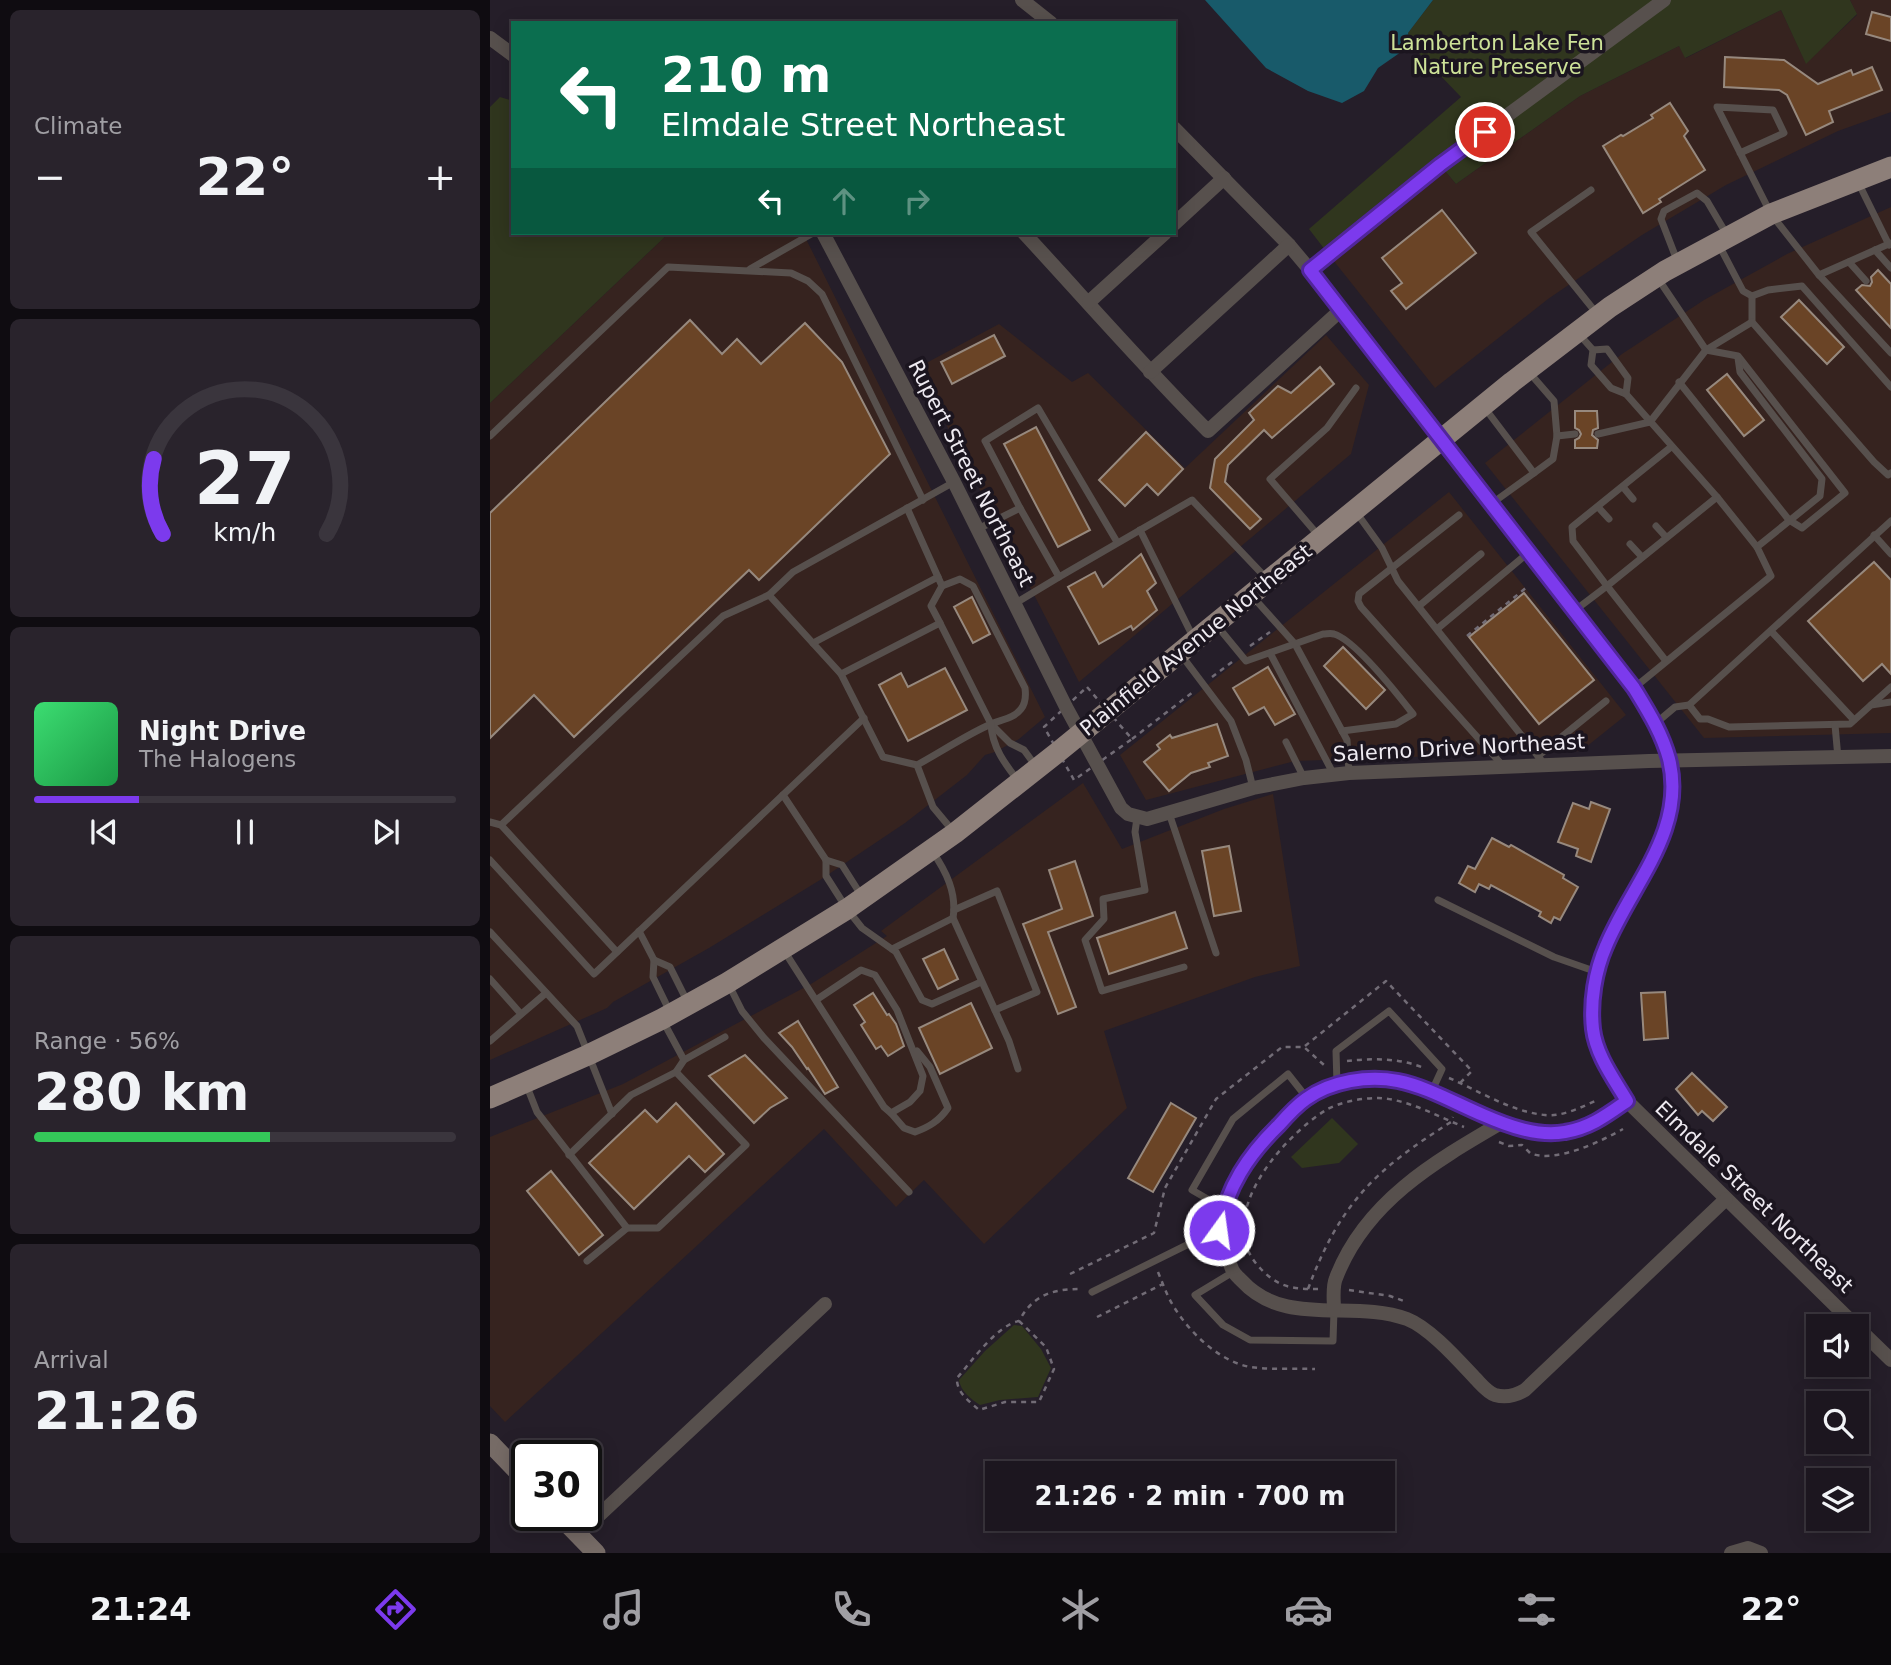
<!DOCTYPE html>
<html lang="en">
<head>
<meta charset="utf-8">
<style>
	body { margin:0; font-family:"DejaVu Sans",sans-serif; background:#29232c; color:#f1f3f6; height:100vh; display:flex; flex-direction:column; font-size:26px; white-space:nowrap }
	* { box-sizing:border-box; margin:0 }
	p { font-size:23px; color:#a09fa4 }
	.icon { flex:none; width:38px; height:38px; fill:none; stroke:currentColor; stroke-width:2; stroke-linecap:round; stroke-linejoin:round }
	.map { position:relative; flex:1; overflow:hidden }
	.panel { display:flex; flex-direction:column; gap:10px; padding:10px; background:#0f0c11; width:490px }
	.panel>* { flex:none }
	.top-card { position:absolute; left:21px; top:21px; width:665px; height:214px; border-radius:0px; box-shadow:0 4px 18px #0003,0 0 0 2px #3a353d; background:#0b6e4f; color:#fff; overflow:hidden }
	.fabs { position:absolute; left:1316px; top:1314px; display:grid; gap:14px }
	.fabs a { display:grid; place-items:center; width:63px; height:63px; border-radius:0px; background:#1c161f; box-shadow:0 4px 18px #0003,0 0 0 2px #3a353d; font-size:35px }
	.speed { position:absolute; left:21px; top:1440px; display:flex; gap:14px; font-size:35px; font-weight:700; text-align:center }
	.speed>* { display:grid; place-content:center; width:91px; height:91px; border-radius:50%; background:#1c161f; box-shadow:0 4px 18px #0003,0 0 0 2px #3a353d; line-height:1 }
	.speed .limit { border:4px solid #111; border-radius:10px; background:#fff; color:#111 }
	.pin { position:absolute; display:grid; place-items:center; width:60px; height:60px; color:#fff; margin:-30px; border:4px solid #fff; border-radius:50%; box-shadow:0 2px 7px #0007 }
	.me { position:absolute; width:77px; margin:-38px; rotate:14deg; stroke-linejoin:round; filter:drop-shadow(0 0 5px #0008) }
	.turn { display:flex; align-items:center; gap:24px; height:147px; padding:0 35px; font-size:32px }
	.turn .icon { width:91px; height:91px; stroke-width:2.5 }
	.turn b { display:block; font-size:49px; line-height:60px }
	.lanes { display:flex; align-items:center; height:66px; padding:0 35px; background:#0003; justify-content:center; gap:35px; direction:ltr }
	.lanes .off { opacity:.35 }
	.big { font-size:52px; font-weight:600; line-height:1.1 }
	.panel .card { flex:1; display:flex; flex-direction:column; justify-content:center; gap:10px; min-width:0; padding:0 24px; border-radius:10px; background:#29232c }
	.panel .dial { align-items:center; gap:0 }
	.dial svg { height:182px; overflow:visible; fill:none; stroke:#3a353d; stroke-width:7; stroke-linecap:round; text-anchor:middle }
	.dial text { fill:#f1f3f6; stroke:none }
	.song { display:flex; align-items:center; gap:21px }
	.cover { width:84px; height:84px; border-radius:10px; background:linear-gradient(135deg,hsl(140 70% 55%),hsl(140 70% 35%)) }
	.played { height:7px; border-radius:4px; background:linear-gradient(90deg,#7c3aed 25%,#3a353d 25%) }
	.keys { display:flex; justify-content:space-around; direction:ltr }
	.heat { display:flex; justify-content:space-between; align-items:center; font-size:38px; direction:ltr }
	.charge { height:10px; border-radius:5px; background:linear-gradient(90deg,#34c759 56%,#3a353d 0) }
	.trip { position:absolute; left:495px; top:1461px; width:410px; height:70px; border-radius:0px; background:#1c161f; box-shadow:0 4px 18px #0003,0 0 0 2px #3a353d; font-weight:600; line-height:70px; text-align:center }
	.menu { display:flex; height:112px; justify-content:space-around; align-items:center; background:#0b090c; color:#a09fa4 }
	.menu .icon { width:49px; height:49px }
	.menu .selected { color:#7c3aed }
	.menu b { font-size:32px; color:#f1f3f6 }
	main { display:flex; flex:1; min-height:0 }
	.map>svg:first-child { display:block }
	.commercial { fill:#36231f }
	.green { fill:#30361e }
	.water { fill:#185a6a }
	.building { fill:#6a4426; stroke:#97897e; stroke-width:2 }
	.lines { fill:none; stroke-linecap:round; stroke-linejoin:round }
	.path { stroke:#726c76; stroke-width:2.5; stroke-dasharray:5 5; stroke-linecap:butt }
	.lane { stroke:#57504d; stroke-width:7 }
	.street { stroke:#57504d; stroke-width:14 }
	.secondary { stroke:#766b66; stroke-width:19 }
	.primary { stroke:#8d7f79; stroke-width:21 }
	.route-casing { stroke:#51269a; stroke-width:18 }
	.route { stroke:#7c3aed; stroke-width:12 }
	.labels { text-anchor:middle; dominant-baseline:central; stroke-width:7; stroke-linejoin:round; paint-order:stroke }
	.park-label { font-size:21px; fill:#cde298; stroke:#1b151f }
	.street-label { font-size:21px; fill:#eeeaf1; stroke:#1b151f }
</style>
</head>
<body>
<main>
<section class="panel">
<div class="card"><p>Climate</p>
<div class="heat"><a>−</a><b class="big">22°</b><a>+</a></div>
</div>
<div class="card dial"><svg viewBox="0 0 100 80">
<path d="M14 69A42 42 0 1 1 86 69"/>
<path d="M14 69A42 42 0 0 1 10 36" stroke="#7c3aed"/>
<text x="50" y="56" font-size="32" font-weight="700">27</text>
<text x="50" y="72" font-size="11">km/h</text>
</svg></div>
<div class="card">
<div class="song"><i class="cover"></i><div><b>Night Drive</b><p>The Halogens</p></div></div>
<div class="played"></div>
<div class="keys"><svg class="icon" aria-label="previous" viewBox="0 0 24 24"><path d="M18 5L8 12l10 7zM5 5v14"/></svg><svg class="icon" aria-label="pause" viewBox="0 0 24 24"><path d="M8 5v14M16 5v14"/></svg><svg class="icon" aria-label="next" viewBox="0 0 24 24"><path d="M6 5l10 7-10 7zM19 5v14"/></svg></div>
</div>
<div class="card"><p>Range · 56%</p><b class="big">280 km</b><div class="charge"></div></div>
<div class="card"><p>Arrival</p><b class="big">21:26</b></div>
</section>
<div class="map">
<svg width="1401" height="1553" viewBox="0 0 1401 1553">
	<rect width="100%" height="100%" fill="#251e29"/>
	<g class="commercial">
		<polygon points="1360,0 1401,0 1401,112 1348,131 1236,185 1152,235 1058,299 945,388 839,255 950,165 966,184 1090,96 1189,46 1196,58 1291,10 1316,63 1367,15"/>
		<polygon points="1401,207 1401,733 1214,738 995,463 1132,354 1214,300 1297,254"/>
		<polygon points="179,233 313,233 555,717 529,739 505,752 495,755 477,775 415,823 330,880 219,948 123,1002 117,1008 0,1060 0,403"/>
		<polygon points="509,324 582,382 598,373 695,468 836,335 879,385 861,454 589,682 427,368"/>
		<polygon points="959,492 1136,715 1091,751 805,761 656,800 630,755"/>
		<polygon points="593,783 632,849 734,809 783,794 810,966 765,977 614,1031 637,1108 494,1244 434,1180 406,1207 334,1129 15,1422 0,1406 0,1137 133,1084 321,984 397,936 391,931"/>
	</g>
	<g class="green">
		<polygon points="943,0 1360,0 1367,14 1316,64 1291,10 1195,58 1189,46 1090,96 966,184 950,165 839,255 819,229 971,97 921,45 918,33"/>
		<polygon points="10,97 23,101 23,233 179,233 0,403 0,107"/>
		<polygon points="842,1118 868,1144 849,1163 812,1168 801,1157"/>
		<path d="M524,1325L532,1326L551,1349L561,1368L548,1397L510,1400L490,1405C481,1399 471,1392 469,1380L495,1351Z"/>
	</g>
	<polygon class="water" points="715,0 943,0 918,33 921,45 888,68 874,91 852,103 818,91 776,68"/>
	<g class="building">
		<polygon points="1382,12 1401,17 1401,41 1376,34"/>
		<polygon points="1235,57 1294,60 1328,84 1361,70 1363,75 1382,67 1392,90 1339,111 1343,122 1316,135 1297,95 1289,90 1234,87"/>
		<polygon points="1180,103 1198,131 1194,136 1215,170 1169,199 1171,202 1153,213 1113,146 1131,135 1133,136 1163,118 1161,115"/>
		<polygon points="952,210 986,253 916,309 901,291 912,283 892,258"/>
		<polygon points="1388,270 1401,284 1401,328 1366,290 1372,285 1380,286 1382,282 1381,277"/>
		<polygon points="1309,300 1354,347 1337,364 1291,317"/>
		<polygon points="200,320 232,354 247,339 271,364 315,323 352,362 400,454 269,580 259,570 84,737 44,695 0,738 0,513"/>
		<polygon points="504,335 515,356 462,384 451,362"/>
		<polygon points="830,367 844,384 782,438 774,430 738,465 735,482 771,519 760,529 720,488 725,459 764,420 759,413 788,386 801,393"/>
		<polygon points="1237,374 1274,420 1254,436 1217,390"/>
		<polygon points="1085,411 1107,411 1108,428 1103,430 1102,435 1108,440 1107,448 1085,448 1085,440 1089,438 1091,434 1089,430 1085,428"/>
		<polygon points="546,427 600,530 568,547 514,444"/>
		<polygon points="656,432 693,469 668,495 657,484 635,506 609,480"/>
		<polygon points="651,554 666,583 657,591 667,610 643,630 641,626 609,644 578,587 605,572 613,587"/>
		<polygon points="1384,562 1401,580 1401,674 1392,664 1373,681 1318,621"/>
		<polygon points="1034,593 1104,680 1049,724 979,637"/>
		<polygon points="482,597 500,634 483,643 464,607"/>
		<polygon points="853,647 895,690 876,709 834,666"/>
		<polygon points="778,667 805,714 785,725 774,707 759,715 743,688"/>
		<polygon points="455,668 477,710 418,741 389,685 411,673 418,687"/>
		<polygon points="727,724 738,756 718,763 720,767 701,773 679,791 654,762 670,749 667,745 680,735 682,738"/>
		<polygon points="1101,802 1120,809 1101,862 1086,856 1088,849 1068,842 1083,803 1099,809"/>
		<polygon points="1002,838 1019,847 1021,845 1074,875 1073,878 1088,887 1070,920 1064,917 1061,923 1049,916 1051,912 1001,885 999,889 989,884 985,892 969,883 978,866 985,869"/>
		<polygon points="739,846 751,911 724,916 712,851"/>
		<polygon points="585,861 603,916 558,932 586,1007 568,1014 533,924 572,909 559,870"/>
		<polygon points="685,912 697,948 619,974 607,938"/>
		<polygon points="454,949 468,979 448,989 433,959"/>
		<polygon points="1175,992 1178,1038 1154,1040 1151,993"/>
		<polygon points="383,993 397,1015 399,1014 406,1024 414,1046 398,1056 391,1046 386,1049 371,1025 375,1022 364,1005"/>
		<polygon points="481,1003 502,1048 450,1074 429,1028"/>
		<polygon points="308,1021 348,1087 335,1094 318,1068 317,1069 302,1047 289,1033"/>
		<polygon points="255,1055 297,1098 280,1108 264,1123 219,1076"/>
		<polygon points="1202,1073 1237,1107 1223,1121 1212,1111 1208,1115 1186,1089"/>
		<polygon points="186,1103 234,1154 215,1172 199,1156 144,1209 99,1163 155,1110 167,1122"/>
		<polygon points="681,1103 706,1118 663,1192 638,1178"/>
		<polygon points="61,1171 113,1235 89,1255 37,1191"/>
	</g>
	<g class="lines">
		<g class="path">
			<polyline points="977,636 1037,587"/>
			<polyline points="760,646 780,632"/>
			<polyline points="722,677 742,662"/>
			<polygon points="597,687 642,739 584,780 554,727"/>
			<polyline points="642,739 703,692"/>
			<polyline points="815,1046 896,981 982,1071 970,1083"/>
			<path d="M857,1061C882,1058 910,1058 934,1068"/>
			<path d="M959,1078C989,1091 1022,1112 1055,1115C1072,1117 1092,1107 1107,1100"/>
			<path d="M1009,1142L1019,1146L1032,1145C1033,1146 1040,1153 1040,1153C1065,1164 1112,1141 1133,1129"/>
			<path d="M668,1272C673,1284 677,1296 684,1307C700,1333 729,1361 760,1367C781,1370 804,1368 825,1369"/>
			<polyline points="580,1274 664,1233 675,1188 726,1099 792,1047 814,1047 834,1065"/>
			<path d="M818,1289C850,1203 885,1170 961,1122L963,1117"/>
			<path d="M828,1289C819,1289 810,1289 801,1287C789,1285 778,1277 770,1268C722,1218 791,1138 836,1110C850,1102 871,1098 888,1098C917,1099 947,1116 974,1127"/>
			<polyline points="859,1290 900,1296 914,1301"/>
			<polyline points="607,1317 673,1284"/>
			<path d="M529,1321L556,1347L564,1369L549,1402H515L489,1410C479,1401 466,1392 467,1378C481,1362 507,1325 529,1321C543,1295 562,1289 591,1289"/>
		</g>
		<g class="lane">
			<polyline points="1250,153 1294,133 1283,110 1227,107 1281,214 1329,275 1401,353"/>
			<polyline points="1368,182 1399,245"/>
			<polyline points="1101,190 1041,232 1108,315"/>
			<polyline points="1229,245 1253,291 1262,296"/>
			<polyline points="1385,250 1401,268"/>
			<polyline points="1359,262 1376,281"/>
			<polyline points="1188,263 1171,219 1174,211 1207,193 1217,201 1237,235"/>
			<polyline points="260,269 323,233"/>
			<polyline points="1329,275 1401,243"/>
			<polyline points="1169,280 1216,350 1248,356 1355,493 1312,528 1299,520 1189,382"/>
			<polyline points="1262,296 1262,322 1384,462 1398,475 1401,473"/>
			<polyline points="1262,296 1278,290 1312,286 1401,387"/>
			<polyline points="1088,333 1103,350 1101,365 1121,388 1136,394 1227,497 1267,547"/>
			<polyline points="1103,350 1117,349 1138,378 1136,394"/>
			<polyline points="1038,371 1064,401 1067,436 1063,459 1044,473"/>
			<polyline points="994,407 1044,473 1001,504"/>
			<polyline points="1108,434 1160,422 1216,350 1262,322"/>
			<polyline points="0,436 178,267 301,273 318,281 332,294 433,500"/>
			<polyline points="1067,436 1085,434"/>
			<polyline points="1133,487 1143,499"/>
			<polyline points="1108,507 1119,519"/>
			<polyline points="417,508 452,586 441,606 450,623"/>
			<polyline points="530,508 495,441 548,408 627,542"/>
			<polyline points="866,512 892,548 908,581 1055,765"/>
			<polyline points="969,515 869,594 868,601 871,607 1014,767"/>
			<polyline points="1166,526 1176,537"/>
			<polyline points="488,529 530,508 569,577 702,500 778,580"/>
			<polyline points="650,530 704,639"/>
			<polyline points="828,535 780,479 837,428 866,388"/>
			<polyline points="1384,535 1401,554"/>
			<polyline points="1140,544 1152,557"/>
			<path d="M452,586L470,579L483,586L535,688C536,696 536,703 531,709C523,719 512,719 501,724C476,735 451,752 427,765L393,757L351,674L450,623L501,724L520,743L534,750L545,765"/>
			<polyline points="279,595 351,674"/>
			<polyline points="763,597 805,644 857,740 859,772"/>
			<polyline points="524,604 569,577"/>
			<polyline points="929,606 991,554"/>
			<polyline points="1084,611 1117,586 1083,541 1082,527 1181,447"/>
			<path d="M728,627L756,661L833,634C837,634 840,633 844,634C865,640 909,696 923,714L906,724L852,731"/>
			<polyline points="947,629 1038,553"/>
			<polyline points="1281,631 1364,720"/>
			<polyline points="323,643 448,577"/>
			<polyline points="780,653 844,775"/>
			<polyline points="692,656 741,721 756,760 763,788"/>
			<polyline points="1176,661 1117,586 1227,497"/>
			<polyline points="1144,688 1281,576 1267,547 1330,496 1332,479 1250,372 1248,358"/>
			<polyline points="1199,705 1210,719 1218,719 1239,727 1360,724 1381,705 1401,702"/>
			<polyline points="1381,705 1401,687"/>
			<polyline points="1166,723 1185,707 1199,705 1401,521"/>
			<path d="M501,724C502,747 515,764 529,782"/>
			<polyline points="1345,725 1348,758"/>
			<polyline points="796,742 814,778"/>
			<polyline points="1048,756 1116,701"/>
			<polyline points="427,765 443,807 463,831"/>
			<polyline points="293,795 336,860 336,876 357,909 372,928 406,952 432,1000 442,1004 491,982"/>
			<polyline points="679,813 726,953"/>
			<polyline points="647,818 645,832 655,890 613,899 614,919 595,940 612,991 694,967"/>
			<polyline points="0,822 11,825 233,616 279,595 303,572 464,482"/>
			<polyline points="11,825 127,952"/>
			<path d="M442,851C456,871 467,893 463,918L519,1041L528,1069"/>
			<polyline points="0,860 104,974 374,718"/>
			<polyline points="336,860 352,865 371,895"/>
			<polyline points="948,900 1064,957 1107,972"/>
			<polyline points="464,910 507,891 547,992 505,1010"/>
			<polyline points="149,931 164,960 163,977 179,1010"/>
			<polyline points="0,932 87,1026 122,1114"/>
			<polyline points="293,949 394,1107 401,1113 420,1102 430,1091 433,1076 407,1010 385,975 371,970 326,1000"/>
			<polyline points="402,949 463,918"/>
			<polyline points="164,960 180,967 197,1001"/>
			<polyline points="0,979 31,1014"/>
			<polyline points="239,985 252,1011 274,1038 419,1192"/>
			<polyline points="173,1021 194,1060"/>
			<polyline points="0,1041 56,993"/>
			<polyline points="36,1084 47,1112 137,1228 168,1228 256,1145 186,1072"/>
			<polyline points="847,1084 846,1051 899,1011 952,1069 941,1093"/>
			<path d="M401,1113L414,1128L425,1132C439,1127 449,1121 458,1108L440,1067L427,1051"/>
			<polyline points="79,1155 141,1095 186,1072 194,1060 235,1037"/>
			<polyline points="733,1208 702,1190 743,1119 798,1074 817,1098"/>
			<polyline points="97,1261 137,1228"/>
			<polyline points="743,1272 705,1295 733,1325 760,1340 843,1341 844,1311"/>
			<polyline points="602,1292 729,1229"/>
		</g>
		<g class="street">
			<polyline points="532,0 561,23"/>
			<polyline points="0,38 23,55"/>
			<path d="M684,128L799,245L820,270L1144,688C1158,711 1172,733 1179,759C1197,830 1141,885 1116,946C1105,971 1100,1002 1103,1029C1106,1055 1124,1079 1137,1101L1366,1326"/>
			<polyline points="684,224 734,178"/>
			<polyline points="333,233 464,482 576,707 631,808 638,814 657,819 763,788 814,778 859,773 1159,761 1401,756"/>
			<path d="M534,233C595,299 654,367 718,431L852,309"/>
			<polyline points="820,270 950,165 1174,0"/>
			<polyline points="599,302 675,233"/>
			<polyline points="660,372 799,245"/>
			<path d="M1137,1101C1117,1115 1100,1127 1076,1132C1045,1138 1012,1124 985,1112C961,1101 936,1089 911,1082C846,1063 787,1115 754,1165C730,1203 723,1227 742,1269C744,1274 748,1277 752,1281C795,1328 863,1299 917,1319C940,1328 968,1360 985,1378C991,1384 997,1392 1005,1395C1016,1398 1025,1396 1035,1390L1236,1199"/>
			<path d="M844,1310C844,1300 842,1287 846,1278C875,1202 944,1162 1011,1123"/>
			<polyline points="1367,1327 1401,1360"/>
			<polyline points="88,1535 335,1304"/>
			<polyline points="1241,1553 1258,1548 1271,1553"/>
		</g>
		<g class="secondary">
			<polyline points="0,1443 37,1481"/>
			<polyline points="70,1516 106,1553"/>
		</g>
		<polyline class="primary" points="0,1098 98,1055 172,1019 237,983 357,909 465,833 568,752 1022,382 1120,307 1175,271 1281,214 1401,167"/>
	</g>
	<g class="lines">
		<defs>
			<path id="route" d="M729,1230C737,1187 758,1155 789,1125C797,1116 806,1106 816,1099C841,1081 879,1075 908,1081C935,1086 967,1104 993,1115C1018,1126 1048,1137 1075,1132C1100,1128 1117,1115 1137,1101C1124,1079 1106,1055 1103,1029C1100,1002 1105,971 1116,946C1141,885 1197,830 1179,759C1172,733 1158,711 1144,688L820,270L950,165L995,132"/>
		</defs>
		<use href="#route" class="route-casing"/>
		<use href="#route" class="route"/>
	</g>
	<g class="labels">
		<g class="park-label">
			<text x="1007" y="43">Lamberton Lake Fen<tspan x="1007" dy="24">Nature Preserve</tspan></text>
		</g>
		<g class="street-label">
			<text transform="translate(481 473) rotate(63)">Rupert Street Northeast</text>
			<text transform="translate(706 640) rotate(-39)">Plainfield Avenue Northeast</text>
			<text transform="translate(969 748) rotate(-3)">Salerno Drive Northeast</text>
			<text transform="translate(1264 1197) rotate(44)">Elmdale Street Northeast</text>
		</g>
	</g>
</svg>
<div class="fabs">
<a><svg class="icon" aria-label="sound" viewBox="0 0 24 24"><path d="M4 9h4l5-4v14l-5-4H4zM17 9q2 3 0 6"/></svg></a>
<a><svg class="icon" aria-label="search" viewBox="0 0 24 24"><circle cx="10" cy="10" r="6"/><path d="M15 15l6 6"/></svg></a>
<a><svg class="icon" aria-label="layers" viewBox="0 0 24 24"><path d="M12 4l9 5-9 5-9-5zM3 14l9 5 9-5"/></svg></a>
</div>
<div class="speed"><div class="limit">30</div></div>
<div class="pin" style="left:995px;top:132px;background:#d93025"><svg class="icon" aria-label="arrive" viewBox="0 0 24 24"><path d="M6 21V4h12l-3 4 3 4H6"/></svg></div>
<svg class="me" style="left:729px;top:1230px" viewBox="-20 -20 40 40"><circle r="17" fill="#7c3aed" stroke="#fff" stroke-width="3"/><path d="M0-11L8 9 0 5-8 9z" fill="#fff"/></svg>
<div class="trip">21:26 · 2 min · 700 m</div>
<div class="top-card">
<div class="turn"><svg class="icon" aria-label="left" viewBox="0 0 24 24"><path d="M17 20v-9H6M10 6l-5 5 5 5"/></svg><div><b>210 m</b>Elmdale Street Northeast</div></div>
<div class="lanes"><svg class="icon" aria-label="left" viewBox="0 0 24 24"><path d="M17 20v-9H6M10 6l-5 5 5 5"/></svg><svg class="icon off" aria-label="ahead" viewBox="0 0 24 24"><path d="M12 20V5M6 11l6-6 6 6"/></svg><svg class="icon off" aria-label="right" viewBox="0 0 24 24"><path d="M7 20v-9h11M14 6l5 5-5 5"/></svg></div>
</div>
</div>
</main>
<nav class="menu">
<b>21:24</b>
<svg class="icon selected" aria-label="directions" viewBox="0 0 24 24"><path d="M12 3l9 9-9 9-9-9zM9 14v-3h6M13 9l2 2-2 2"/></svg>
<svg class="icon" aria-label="music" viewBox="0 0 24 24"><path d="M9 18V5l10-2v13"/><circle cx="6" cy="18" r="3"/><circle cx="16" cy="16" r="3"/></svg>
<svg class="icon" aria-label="phone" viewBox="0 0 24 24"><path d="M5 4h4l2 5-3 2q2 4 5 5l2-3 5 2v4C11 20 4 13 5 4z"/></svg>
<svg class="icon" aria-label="climate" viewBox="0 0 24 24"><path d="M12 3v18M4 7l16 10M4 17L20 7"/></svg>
<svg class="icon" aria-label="car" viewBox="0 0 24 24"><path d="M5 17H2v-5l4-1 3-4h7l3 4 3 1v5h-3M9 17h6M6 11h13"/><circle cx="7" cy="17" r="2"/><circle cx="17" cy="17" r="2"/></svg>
<svg class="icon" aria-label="filters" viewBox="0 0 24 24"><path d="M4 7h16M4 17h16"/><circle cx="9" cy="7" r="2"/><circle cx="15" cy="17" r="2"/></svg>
<b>22°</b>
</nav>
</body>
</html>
